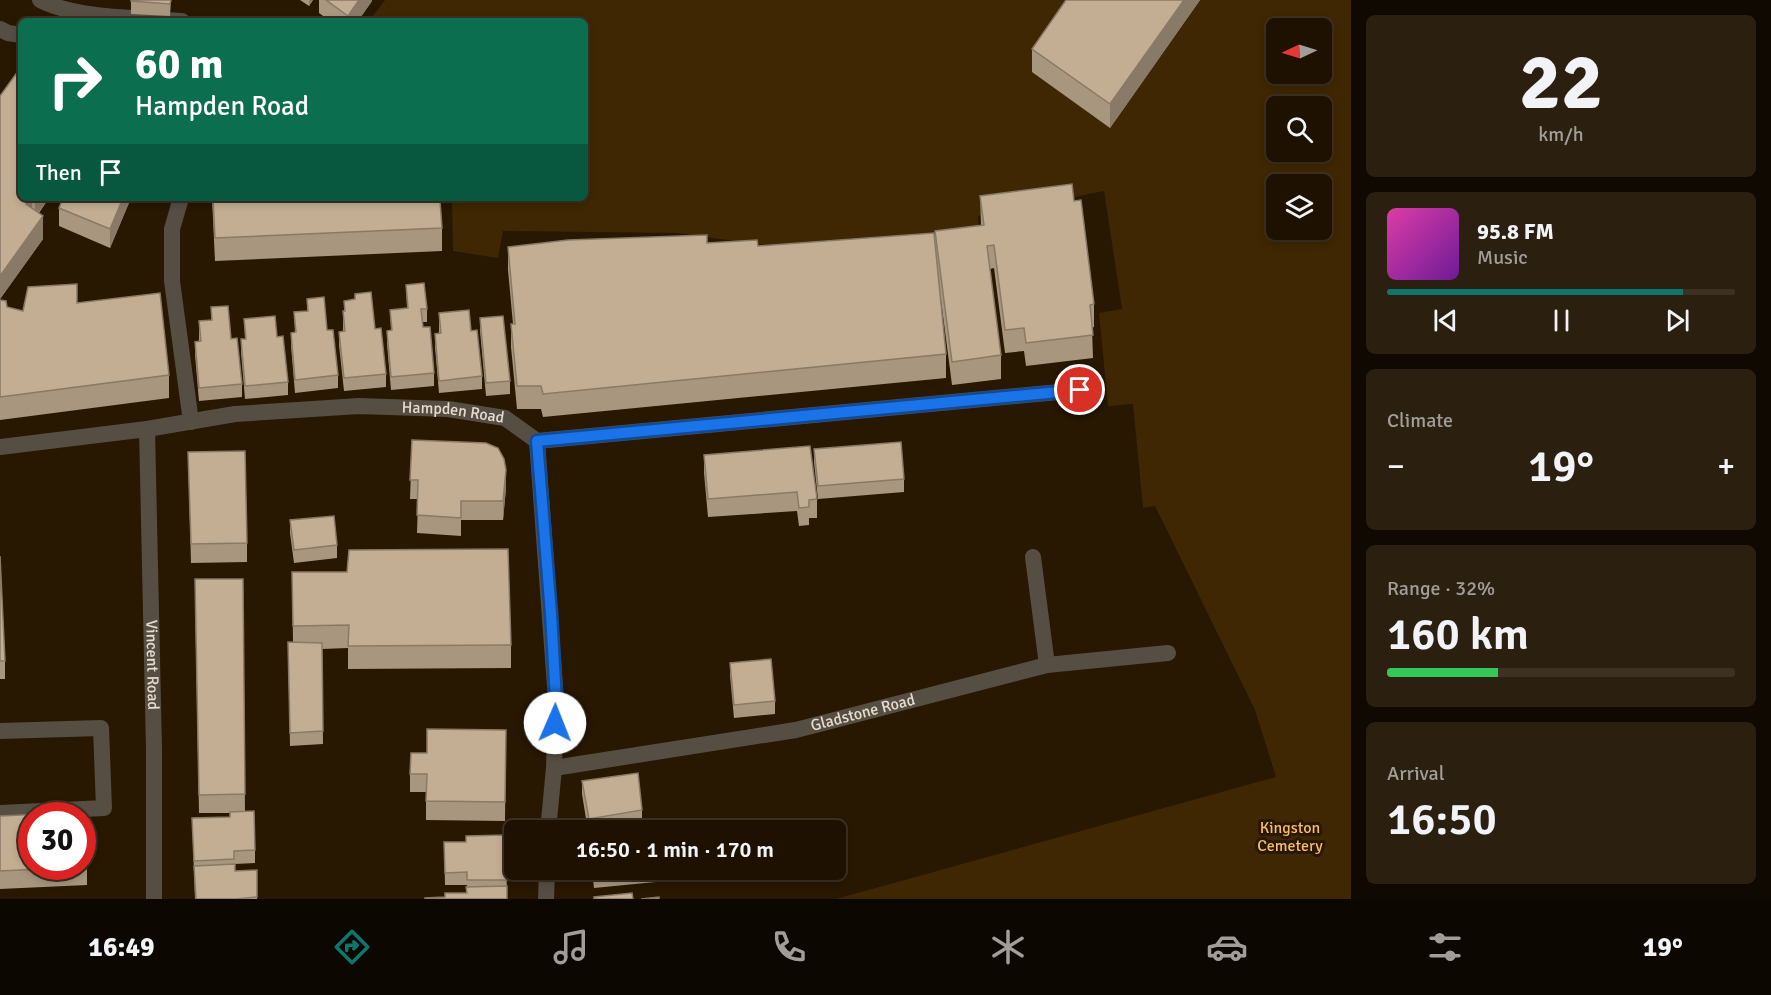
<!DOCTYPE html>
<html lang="en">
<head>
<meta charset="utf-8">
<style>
	body { margin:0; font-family:Signika,sans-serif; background:#2b1f10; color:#f1f3f6; height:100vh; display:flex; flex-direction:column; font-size:22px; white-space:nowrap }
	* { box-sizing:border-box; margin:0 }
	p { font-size:20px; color:#a19d99 }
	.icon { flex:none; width:33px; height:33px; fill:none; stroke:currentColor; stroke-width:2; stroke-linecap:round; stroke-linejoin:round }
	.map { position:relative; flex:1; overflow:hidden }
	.sheet { display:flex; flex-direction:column; gap:15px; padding:15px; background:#100901; width:420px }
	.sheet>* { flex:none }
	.hud { position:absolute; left:18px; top:18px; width:570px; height:183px; border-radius:9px; box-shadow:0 3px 9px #0003,0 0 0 2px #3c3123; background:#0b6e4f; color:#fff; overflow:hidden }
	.needle { width:39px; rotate:266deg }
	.fabs { position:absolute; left:1266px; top:18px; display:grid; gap:12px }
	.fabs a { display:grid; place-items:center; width:66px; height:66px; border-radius:9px; background:#1e1101; box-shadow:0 3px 9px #0003,0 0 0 2px #3c3123; font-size:30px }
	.speed { position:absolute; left:18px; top:802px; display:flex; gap:12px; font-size:30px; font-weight:700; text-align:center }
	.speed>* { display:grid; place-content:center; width:78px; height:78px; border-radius:50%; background:#1e1101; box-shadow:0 3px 9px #0003,0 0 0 2px #3c3123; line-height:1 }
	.speed .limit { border:9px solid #d22; background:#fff; color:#111 }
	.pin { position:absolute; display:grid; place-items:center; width:51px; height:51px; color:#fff; margin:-26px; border:3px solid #fff; border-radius:50%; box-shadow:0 2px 6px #0007 }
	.me { position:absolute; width:66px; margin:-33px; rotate:1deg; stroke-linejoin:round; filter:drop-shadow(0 0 4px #0008) }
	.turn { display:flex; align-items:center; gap:21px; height:126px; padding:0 18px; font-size:27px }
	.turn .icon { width:78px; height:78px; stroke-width:2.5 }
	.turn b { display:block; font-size:42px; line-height:51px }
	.then { display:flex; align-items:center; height:57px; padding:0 18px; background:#0003; gap:12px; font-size:22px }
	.big { font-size:45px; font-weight:600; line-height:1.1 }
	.sheet .widget { flex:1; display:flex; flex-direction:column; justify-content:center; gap:9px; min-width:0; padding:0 21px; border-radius:9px; background:#2b1f10 }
	.sheet .dial { align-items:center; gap:0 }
	.dial b { font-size:78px; line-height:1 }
	.song { display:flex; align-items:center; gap:18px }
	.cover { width:72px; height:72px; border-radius:9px; background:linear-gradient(135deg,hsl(320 70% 55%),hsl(280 70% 35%)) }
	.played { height:6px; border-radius:3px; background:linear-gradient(90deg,#0f766e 85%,#3c3123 85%) }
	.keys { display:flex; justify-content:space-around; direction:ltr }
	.heat { display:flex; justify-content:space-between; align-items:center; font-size:33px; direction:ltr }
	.charge { height:9px; border-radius:4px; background:linear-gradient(90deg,#34c759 32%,#3c3123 0) }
	.trip { position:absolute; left:504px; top:820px; width:342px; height:60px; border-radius:9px; background:#1e1101; box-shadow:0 3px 9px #0003,0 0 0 2px #3c3123; font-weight:600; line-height:60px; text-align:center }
	.tab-bar { display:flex; height:96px; justify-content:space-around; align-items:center; background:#0c0700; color:#a19d99 }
	.tab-bar .icon { width:42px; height:42px }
	.tab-bar .on { color:#0f766e }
	.tab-bar b { font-size:27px; color:#f1f3f6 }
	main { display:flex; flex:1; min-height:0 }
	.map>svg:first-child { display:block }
	.green { fill:#3e2702; fill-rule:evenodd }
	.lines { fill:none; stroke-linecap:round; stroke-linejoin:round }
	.service { stroke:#564e43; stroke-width:16 }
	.minor { stroke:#564e43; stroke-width:16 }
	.wall { fill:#a8967e }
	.shaded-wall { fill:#887a67 }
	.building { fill:#c3ae93; stroke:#887a67; stroke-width:1.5 }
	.route-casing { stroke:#114b97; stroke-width:15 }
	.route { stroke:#1a73e8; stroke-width:10 }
	.labels { text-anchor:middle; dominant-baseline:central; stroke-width:6; stroke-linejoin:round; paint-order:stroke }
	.street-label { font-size:16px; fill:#e7dcce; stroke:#281701 }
	.park-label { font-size:16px; fill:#f8bc6a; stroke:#281701 }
</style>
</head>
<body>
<main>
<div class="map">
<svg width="1351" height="899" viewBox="0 0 1351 899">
	<rect width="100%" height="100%" fill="#281701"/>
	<path class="green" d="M385,0H1351V899H836L1276,777L1255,710L1155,506L1143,508L1133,404L1108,406L1099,313L1122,309L1104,191L978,216L980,245L785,248L677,233L503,231L498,258L453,251L452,198H585V21H369ZM1276,28H1322V74H1276ZM1276,106H1322V152H1276ZM1276,184H1322V230H1276Z"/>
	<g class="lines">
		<g class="service">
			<path d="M40,0C76,19 141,18 182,21"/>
			<polyline points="0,29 8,33 21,35"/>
			<polyline points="181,198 172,229 172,281 191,422"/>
			<polyline points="0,731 101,728 104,808 0,813"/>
		</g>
		<g class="minor">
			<path id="s1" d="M147,429L154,749V899"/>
			<polyline points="537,441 556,700 554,768 548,831"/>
			<path id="s2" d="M0,447L147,429L235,414L359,406L448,409L505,418L537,441L1080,390"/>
			<polyline points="1033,557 1047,665"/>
			<path id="s3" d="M554,768L796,730L1047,665L1168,653"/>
			<polyline points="546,899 547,870"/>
		</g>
	</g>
	<g class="wall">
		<polygon points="131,0 171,0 170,16 131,14"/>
		<polygon points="300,0 313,0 309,6"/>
		<polygon points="319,0 372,0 372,1 358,21 330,21 319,13"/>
		<polygon points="1200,0 1110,128 1032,72 1032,49"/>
		<polygon points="0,96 21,198 49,198 39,213 43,239 0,299"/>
		<polygon points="980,196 1074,201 1094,304 1094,327 1092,328 1093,358 1026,366 1024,351 1005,353 994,268 990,269 1001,355 1001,379 952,385 938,277 946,354 946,378 543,417 541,409 517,409 511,347 511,324 513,324 508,270 508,247 707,243 758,246 935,248 935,231 981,225"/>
		<polygon points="131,198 110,248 59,226 59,208"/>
		<polygon points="212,198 437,198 442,228 442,251 215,261"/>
		<polygon points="406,285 427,309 427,322 422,322 434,373 434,386 391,390 387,344 387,331 391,330 390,310 407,308"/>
		<polygon points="307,299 327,330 338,375 338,388 295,393 291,346 291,333 295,333 294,312 307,311"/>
		<polygon points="0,300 7,307 23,311 77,303 169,375 169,398 0,420"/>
		<polygon points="344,301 375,329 386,374 386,387 344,391 339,345 339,332 343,331 343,311 344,311"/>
		<polygon points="211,307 231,339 242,384 242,397 199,401 195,355 195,342 199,341 199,321 211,320"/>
		<polygon points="439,313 471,331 482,376 482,389 439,393 435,347 435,334 439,333"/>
		<polygon points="480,318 510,381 510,394 486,396 480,331"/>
		<polygon points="244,319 277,337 288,382 288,395 245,399 241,352 241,339 245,339"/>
		<polygon points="412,440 506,488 503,520 461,520 461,536 417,533 418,499 410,499"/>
		<polygon points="814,449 904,479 904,492 818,499 814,462"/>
		<polygon points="188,452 247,543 247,562 191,563"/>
		<polygon points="704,455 817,499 817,518 809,518 809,525 799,526 797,511 708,517 704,473"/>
		<polygon points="290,520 337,545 337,558 294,563 290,533"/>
		<polygon points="0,556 5,661 5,679 0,679"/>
		<polygon points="292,572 511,645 511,668 348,669 348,648 322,649 323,744 290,746 288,642 293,642"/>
		<polygon points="243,579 245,812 255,850 255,863 235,864 235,871 257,870 257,899 195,899 192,818 230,817 230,813 199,813 195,598"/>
		<polygon points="730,663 775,701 775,714 734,718 730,676"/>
		<polygon points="506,730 505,821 426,820 426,792 410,792 410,774 427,753"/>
		<polygon points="582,781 642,810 642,823 594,831 588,831 582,794"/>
		<polygon points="0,816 87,867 87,885 0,889"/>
		<polygon points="506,835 507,899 445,897 466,893 467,885 445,885 444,842 466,842"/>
		<polygon points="592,870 666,870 666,881 594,888"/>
	</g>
	<g class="shaded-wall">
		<polygon points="309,0 313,0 309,6"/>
		<polygon points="359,0 372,0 372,1 358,21 348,21 348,16"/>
		<polygon points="1184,0 1200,0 1110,128 1110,104"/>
		<polygon points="29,198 32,198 32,215 26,204"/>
		<polygon points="35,198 49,198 35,217"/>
		<polygon points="123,198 131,198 110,248 110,229"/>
		<polygon points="43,216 43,239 0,299 0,276"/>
		<polygon points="506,470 506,488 503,520 503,501"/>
	</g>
	<g class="building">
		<polygon points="131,0 171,0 170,4 131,1"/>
		<polygon points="326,0 359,0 348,16"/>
		<polygon points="1066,0 1184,0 1110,104 1032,49"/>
		<polygon points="21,67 21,198 29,198 26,204 43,216 0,276 0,96"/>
		<polygon points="1072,184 1074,201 1081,200 1094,304 1090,305 1093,335 1026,343 1024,328 1005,330 994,245 987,246 1001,355 952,362 935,231 984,225 980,196"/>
		<polygon points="63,198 123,198 110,229 59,208"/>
		<polygon points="213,198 437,198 437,202 440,201 442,228 215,238"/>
		<polygon points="934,233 946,354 543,394 541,386 517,386 511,324 515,324 508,247 568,240 707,235 707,243 757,240 758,246"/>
		<polygon points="424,283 427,309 421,309 423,327 430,327 434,373 391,377 387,331 392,330 390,310 408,308 406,285"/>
		<polygon points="77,284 77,303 160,293 169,375 0,397 0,300 6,301 7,307 23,311 28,287"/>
		<polygon points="371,292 375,329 381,328 386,374 344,378 339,332 345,331 343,311 345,311 344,301 355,299 355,294"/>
		<polygon points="324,297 327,330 333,330 338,375 295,380 291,333 296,332 294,312 308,311 307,299"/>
		<polygon points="228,306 231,339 237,338 242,384 199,388 195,342 201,341 199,321 212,320 211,307"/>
		<polygon points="469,310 471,331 477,330 482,376 439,381 435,334 441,333 439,313"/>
		<polygon points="275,316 277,337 283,336 288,382 245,386 241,339 246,339 244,319"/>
		<polygon points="503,316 510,381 486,383 480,318"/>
		<polygon points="412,440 486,443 498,448 504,459 506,470 503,501 461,501 461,518 417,515 418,480 410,480"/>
		<polygon points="901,442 904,479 818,486 814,449"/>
		<polygon points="810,446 817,499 809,500 809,507 799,508 797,492 708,499 704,455"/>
		<polygon points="245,451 247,543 191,544 188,452"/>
		<polygon points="334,516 337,545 294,550 290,520"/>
		<polygon points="508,549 511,645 348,646 349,625 293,626 292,572 347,572 349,550"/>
		<polygon points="0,556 5,661 0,661"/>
		<polygon points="195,579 243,579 245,794 199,795"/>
		<polygon points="288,642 322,643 323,731 290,733"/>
		<polygon points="771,659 775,701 734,705 730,663"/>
		<polygon points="427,729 506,730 505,802 426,801 427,774 410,774 411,753 427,753"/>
		<polygon points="638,773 642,810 589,819 582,781"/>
		<polygon points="254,811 255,850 234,851 234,859 194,861 192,818 230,817 230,812"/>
		<polygon points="84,812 87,867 82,867 82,816 32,816 32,867 79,867 0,871 0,816"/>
		<polygon points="629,824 630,831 601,831"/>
		<polygon points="506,835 507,880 467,880 467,872 445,873 444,842 466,842 466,836"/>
		<polygon points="235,864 235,871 257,870 257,897 236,899 196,899 194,866"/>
		<polygon points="594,870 650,870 594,875"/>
		<polygon points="507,886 507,899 425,899 425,898 445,897 445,893 467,893 466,887"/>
		<polygon points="632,893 633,899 594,899 594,897"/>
		<polygon points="659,897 659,899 641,899"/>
	</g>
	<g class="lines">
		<defs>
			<polyline id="route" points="555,723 556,700 551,614 537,441 1080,390"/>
		</defs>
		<use href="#route" class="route-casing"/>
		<use href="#route" class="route"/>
	</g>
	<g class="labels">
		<g class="street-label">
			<text stroke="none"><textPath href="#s2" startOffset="456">Hampden Road</textPath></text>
			<text stroke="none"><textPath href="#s1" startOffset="236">Vincent Road</textPath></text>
			<text stroke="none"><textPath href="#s3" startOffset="314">Gladstone Road</textPath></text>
		</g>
		<g class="park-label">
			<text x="1290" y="828">Kingston<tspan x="1290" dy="18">Cemetery</tspan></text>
		</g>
	</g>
</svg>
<div class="fabs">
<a><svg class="needle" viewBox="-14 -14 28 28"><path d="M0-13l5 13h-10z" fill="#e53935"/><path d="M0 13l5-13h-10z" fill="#a19d99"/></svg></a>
<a><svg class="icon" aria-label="search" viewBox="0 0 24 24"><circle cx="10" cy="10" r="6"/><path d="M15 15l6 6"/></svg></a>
<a><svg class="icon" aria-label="layers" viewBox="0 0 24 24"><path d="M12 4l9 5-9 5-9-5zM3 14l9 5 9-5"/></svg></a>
</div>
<div class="speed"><div class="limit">30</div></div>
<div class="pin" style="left:1080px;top:390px;background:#d93025"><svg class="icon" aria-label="arrive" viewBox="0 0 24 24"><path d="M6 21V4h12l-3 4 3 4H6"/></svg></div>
<svg class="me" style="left:555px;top:723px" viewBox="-20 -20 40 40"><circle r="19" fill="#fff"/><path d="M0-13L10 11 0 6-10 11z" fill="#1a73e8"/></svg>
<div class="trip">16:50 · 1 min · 170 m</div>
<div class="hud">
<div class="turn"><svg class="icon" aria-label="right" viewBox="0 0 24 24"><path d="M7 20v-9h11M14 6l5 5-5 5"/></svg><div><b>60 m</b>Hampden Road</div></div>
<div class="then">Then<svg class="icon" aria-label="arrive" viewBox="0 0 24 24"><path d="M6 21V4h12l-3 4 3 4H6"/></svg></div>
</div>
</div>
<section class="sheet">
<div class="widget dial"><b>22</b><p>km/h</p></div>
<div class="widget">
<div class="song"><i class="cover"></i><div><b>95.8 FM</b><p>Music</p></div></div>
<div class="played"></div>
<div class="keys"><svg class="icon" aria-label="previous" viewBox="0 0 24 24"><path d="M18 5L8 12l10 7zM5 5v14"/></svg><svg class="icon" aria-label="pause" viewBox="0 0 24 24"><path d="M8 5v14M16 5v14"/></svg><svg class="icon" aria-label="next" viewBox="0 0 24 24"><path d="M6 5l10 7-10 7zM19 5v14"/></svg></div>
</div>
<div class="widget"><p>Climate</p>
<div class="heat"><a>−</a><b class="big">19°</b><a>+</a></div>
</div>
<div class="widget"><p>Range · 32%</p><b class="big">160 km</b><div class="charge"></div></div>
<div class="widget"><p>Arrival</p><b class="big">16:50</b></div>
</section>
</main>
<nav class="tab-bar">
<b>16:49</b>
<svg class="icon on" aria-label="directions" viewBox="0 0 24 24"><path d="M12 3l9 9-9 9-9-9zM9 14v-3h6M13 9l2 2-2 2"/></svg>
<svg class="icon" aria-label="music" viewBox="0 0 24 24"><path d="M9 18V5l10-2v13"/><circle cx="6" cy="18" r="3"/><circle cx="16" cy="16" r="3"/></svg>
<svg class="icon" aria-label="phone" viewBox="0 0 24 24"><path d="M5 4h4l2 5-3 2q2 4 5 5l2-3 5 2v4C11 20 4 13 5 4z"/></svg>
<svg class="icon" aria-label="climate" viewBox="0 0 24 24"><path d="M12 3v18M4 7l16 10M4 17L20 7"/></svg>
<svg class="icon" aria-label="car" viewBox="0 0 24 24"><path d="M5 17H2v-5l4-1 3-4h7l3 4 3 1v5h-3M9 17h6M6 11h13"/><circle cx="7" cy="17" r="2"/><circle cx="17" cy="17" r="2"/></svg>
<svg class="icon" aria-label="filters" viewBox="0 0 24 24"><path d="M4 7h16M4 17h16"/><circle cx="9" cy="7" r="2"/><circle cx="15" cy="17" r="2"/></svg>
<b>19°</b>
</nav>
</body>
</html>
